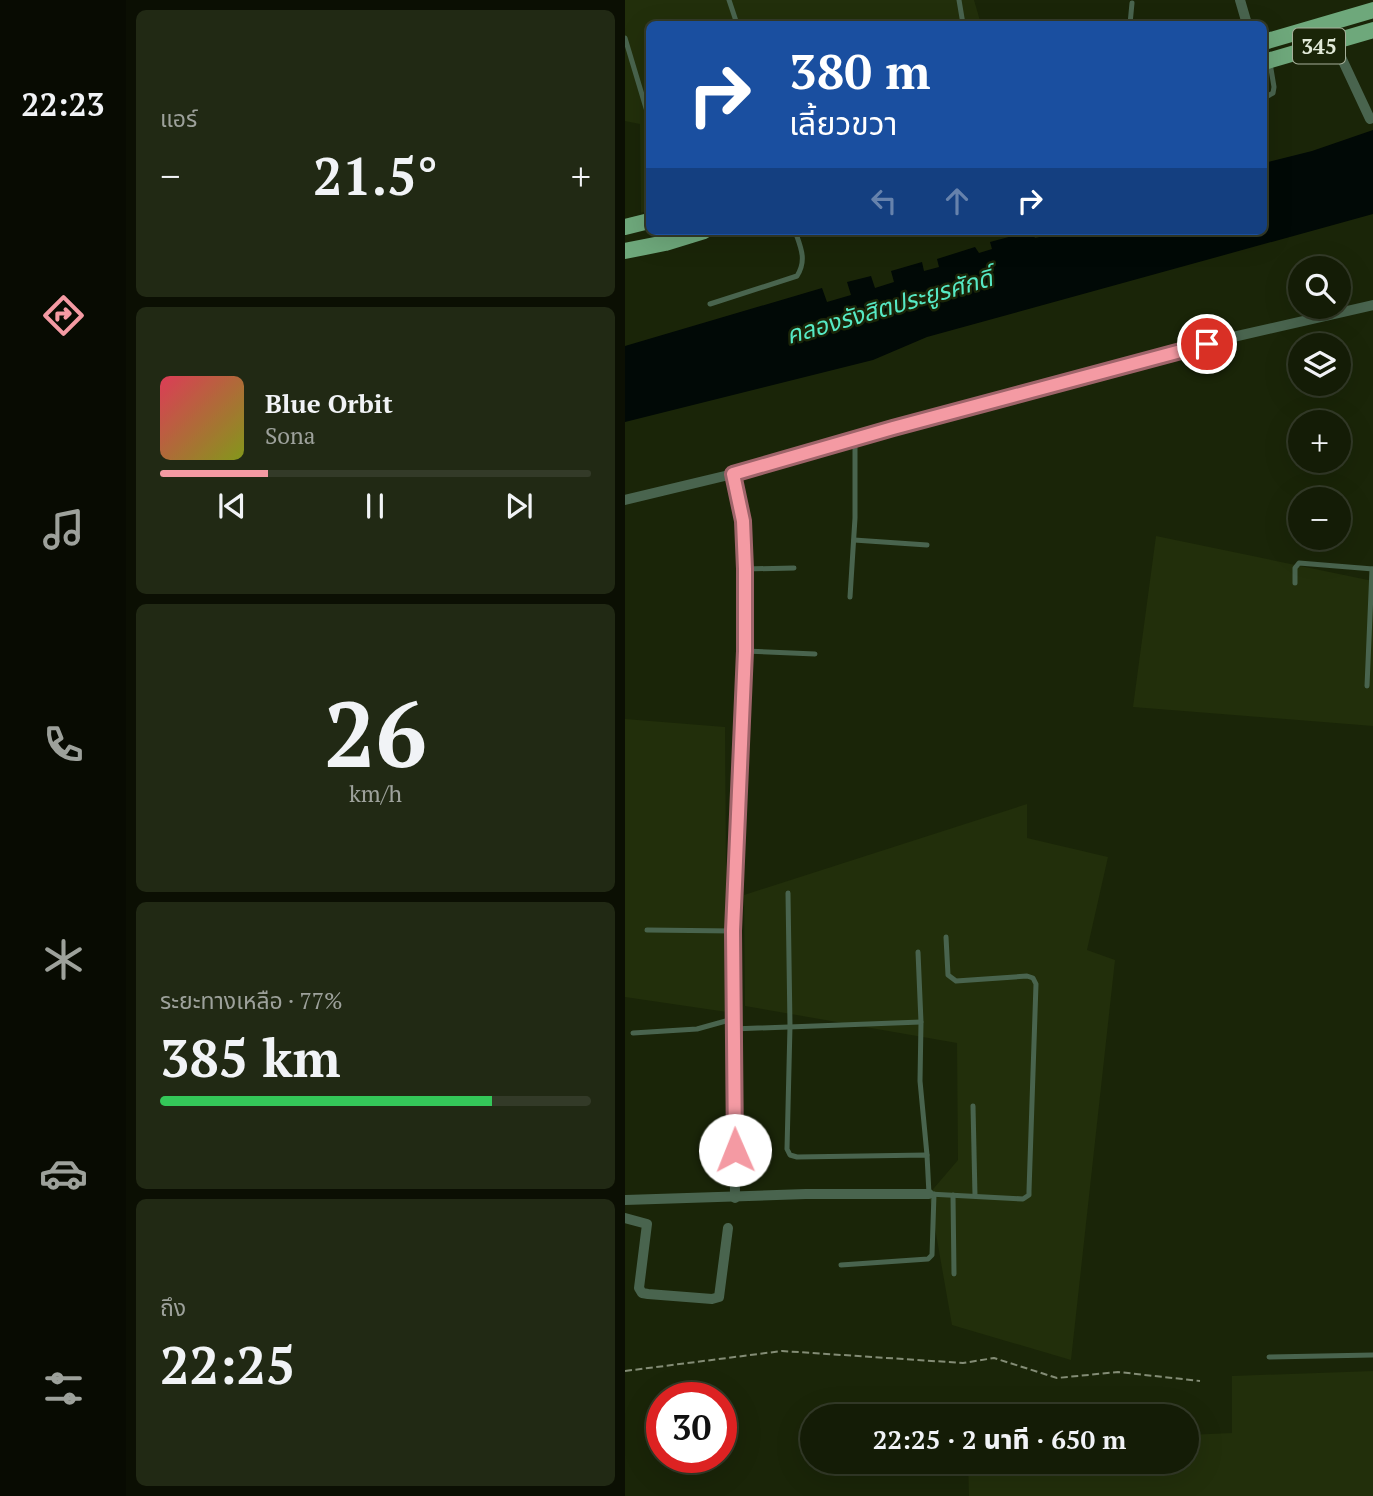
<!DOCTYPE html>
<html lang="th">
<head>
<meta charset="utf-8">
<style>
	body { margin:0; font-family:"PT Serif","Noto Sans Thai",serif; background:#212914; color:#f1f3f6; height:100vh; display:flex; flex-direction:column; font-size:26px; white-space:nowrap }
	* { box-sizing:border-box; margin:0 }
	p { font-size:23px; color:#9da19b }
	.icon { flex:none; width:38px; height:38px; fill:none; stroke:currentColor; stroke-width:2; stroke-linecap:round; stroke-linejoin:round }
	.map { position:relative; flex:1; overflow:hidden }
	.sheet { display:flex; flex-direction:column; gap:10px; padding:10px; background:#0b0f03; width:499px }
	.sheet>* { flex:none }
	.top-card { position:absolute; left:21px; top:21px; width:621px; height:214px; border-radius:10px; box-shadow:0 7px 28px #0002,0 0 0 2px #333a28; background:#1a4fa0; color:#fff; overflow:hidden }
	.tools { position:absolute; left:663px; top:256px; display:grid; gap:14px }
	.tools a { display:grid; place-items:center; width:63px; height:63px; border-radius:50%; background:#141c06; box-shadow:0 7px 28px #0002,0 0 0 2px #333a28; font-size:35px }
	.speed { position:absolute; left:21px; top:1382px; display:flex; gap:14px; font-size:35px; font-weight:700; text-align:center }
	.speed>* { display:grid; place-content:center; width:91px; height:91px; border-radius:50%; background:#141c06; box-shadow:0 7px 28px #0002,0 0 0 2px #333a28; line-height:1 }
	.speed .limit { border:10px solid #d22; background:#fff; color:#111 }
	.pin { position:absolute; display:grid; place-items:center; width:60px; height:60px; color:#fff; margin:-30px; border:4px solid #fff; border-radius:50%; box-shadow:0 2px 7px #0007 }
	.me { position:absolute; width:77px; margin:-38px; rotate:359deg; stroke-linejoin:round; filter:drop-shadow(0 0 5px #0008) }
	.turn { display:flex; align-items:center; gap:24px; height:147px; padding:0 28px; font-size:32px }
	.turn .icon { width:91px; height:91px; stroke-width:2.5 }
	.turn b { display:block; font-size:49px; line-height:60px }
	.lanes { display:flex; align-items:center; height:66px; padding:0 28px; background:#0003; justify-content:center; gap:35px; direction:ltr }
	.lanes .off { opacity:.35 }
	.big { font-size:52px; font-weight:800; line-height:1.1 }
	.sheet .tile { flex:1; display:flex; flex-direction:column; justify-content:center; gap:10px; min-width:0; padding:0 24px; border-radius:10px; background:#212914 }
	.sheet .dial { align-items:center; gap:0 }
	.dial b { font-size:91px; line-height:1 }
	.song { display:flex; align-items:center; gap:21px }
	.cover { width:84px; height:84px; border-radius:10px; background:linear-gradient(135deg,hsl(350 70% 55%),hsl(70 70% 35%)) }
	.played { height:7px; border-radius:4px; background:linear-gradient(90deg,#f49aa3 25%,#333a28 25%) }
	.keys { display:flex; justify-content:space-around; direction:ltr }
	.heat { display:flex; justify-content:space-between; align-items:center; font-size:38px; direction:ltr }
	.charge { height:10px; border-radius:5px; background:linear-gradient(90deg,#34c759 77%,#333a28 0) }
	.trip { position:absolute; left:175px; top:1404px; width:399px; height:70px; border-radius:35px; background:#141c06; box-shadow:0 7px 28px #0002,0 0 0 2px #333a28; font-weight:800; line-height:70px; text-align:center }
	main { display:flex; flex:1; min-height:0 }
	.menu { display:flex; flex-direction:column; width:126px; justify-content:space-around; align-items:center; background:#080b02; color:#9da19b }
	.menu .icon { width:49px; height:49px }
	.menu .active { color:#f49aa3 }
	.menu b { font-size:32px; color:#f1f3f6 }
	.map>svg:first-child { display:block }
	.built { fill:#222f0b }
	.water { fill:#010906 }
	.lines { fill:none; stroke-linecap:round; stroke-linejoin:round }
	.path { stroke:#838c75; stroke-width:2; stroke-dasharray:7 3.5; stroke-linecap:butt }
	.service { stroke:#49644e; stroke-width:5 }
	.minor { stroke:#49644e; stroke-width:10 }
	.primary { stroke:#6ea87b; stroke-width:16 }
	.route-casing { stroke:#9f646a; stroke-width:18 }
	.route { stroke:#f49aa3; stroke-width:12 }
	.labels { text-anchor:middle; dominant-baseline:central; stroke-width:5; stroke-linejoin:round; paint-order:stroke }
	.shield { fill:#1a2508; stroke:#a6af9a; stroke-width:2 }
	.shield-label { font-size:21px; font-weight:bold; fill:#e2ead9 }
	.water-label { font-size:24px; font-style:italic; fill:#56e9c4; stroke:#1a2508 }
</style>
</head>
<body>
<main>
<nav class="menu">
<b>22:23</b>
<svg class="icon active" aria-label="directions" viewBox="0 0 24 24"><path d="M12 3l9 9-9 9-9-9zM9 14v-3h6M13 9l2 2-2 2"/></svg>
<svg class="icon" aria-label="music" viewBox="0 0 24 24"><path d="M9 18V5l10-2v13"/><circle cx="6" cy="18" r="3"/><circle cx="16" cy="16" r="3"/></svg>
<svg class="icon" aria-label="phone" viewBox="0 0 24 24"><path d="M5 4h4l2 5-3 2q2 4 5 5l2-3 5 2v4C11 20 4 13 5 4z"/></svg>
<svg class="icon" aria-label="climate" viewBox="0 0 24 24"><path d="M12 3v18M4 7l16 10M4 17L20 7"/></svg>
<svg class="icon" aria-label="car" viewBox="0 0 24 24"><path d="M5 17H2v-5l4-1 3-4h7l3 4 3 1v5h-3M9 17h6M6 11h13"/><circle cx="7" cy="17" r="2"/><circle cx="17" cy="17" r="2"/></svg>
<svg class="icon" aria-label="filters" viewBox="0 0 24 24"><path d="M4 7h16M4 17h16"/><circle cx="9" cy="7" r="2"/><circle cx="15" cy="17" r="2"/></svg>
</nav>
<section class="sheet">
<div class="tile"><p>แอร์</p>
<div class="heat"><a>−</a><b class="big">21.5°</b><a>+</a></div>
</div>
<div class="tile">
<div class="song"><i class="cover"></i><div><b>Blue Orbit</b><p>Sona</p></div></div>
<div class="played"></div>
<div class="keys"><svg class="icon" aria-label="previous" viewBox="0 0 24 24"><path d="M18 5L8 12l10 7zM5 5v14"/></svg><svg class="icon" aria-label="pause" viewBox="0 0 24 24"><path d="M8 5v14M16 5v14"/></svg><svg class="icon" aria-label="next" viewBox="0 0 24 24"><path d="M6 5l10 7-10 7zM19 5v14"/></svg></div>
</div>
<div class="tile dial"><b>26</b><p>km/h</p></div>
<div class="tile"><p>ระยะทางเหลือ · 77%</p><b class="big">385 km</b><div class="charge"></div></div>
<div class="tile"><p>ถึง</p><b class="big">22:25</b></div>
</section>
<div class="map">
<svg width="749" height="1496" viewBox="0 0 749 1496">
	<rect width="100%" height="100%" fill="#1a2508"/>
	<g class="built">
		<polygon points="0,0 349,0 356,24 24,24 24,210 16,213 15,124 0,121"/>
		<polygon points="531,536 748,581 748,726 508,707"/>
		<polygon points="0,719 100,727 102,1012 0,997"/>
		<polygon points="402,804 402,838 483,857 462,950 490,960 446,1360 327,1325 304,1194 333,1160 332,1043 120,1006 119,895"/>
		<polygon points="748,1371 748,1496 344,1496 343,1461 562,1461 562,1435 607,1433 607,1376"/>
	</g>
	<polygon class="water" points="748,130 748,214 302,337 248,360 0,422 0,346 197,288 202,302 226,295 222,282 246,276 250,288 269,282 266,271 297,262 299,271 314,267 312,259 350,247 354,253 367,249 365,242 406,231 410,238 419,236 418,231 639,231 639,163 687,151"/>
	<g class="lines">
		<polyline class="path" points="0,1371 157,1351 338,1363 369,1358 432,1378 493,1372 575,1381"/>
		<g class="service">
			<polyline points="104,0 112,24"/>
			<polyline points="334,0 338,24"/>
			<polyline points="505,24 507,3"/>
			<polyline points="0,38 24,118"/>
			<polyline points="639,98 648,93 649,87 645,63"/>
			<path d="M85,304L172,276C182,260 176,248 170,231"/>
			<polyline points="229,540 302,545"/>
			<polyline points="120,569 169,568"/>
			<polyline points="670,583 670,568 674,563 749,569"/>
			<polyline points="225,597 230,518 230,439"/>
			<polyline points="120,651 190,654"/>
			<polyline points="742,686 747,569"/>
			<polyline points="163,893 165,1026 162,1149 165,1155 172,1157 302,1155 304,1194 398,1199 404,1195 404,1191 411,984 408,978 402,976 331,981 323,975 321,937"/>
			<polyline points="22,930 108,931"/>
			<polyline points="293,952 296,1022 295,1081 302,1155"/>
			<polyline points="108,1029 296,1022"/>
			<polyline points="8,1033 72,1029 108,1019"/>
			<polyline points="348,1106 350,1196"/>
			<polyline points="328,1195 329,1274"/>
			<polyline points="216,1265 303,1259 307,1255 309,1194"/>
			<polyline points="644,1357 749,1355"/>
		</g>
		<g class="minor">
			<polyline points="615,0 622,24"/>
			<polyline points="709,42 745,119"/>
			<polyline points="108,474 118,521 120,569 120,651 108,931 110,1198"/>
			<polyline points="0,500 108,474 268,428 608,337 749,305"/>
			<polyline points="0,1200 181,1194 304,1194"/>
			<polyline points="0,1218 22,1224 14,1288 17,1293 23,1294 87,1299 94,1297 103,1228"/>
		</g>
		<g class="primary">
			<polyline points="639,42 749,10"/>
			<polyline points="639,62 749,30"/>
			<polyline points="0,227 24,221"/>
			<polyline points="0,251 40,243 79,231"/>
		</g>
	</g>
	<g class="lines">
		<defs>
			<polyline id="route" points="110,1150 108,931 120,651 120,569 118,521 108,474 268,428 582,344"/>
		</defs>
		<use href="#route" class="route-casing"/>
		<use href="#route" class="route"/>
	</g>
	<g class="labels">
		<rect class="shield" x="668" y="28.5" width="52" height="35" rx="5"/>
		<g class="shield-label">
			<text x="694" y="46">345</text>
		</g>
		<g class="water-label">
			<text transform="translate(264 306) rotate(-16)">คลองรังสิตประยูรศักดิ์</text>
		</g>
	</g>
</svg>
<div class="tools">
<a><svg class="icon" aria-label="search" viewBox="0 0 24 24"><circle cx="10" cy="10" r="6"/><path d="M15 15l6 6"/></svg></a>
<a><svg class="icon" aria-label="layers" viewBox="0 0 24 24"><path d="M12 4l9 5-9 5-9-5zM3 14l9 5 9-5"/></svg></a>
<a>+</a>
<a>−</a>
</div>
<div class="speed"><div class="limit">30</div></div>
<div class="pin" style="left:582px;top:344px;background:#d93025"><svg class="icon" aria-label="arrive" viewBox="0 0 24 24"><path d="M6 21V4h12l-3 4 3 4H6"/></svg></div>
<svg class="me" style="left:110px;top:1150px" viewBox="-20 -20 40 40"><circle r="19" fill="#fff"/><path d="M0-13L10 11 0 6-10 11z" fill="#f49aa3"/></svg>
<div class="trip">22:25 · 2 นาที · 650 m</div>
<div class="top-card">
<div class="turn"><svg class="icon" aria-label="right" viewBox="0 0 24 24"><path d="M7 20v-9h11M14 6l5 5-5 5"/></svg><div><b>380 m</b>เลี้ยวขวา</div></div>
<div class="lanes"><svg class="icon off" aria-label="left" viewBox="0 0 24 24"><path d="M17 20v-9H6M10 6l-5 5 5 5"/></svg><svg class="icon off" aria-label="ahead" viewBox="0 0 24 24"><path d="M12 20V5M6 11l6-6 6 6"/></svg><svg class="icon" aria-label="right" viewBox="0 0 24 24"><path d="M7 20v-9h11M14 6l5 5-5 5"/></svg></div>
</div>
</div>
</main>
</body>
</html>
